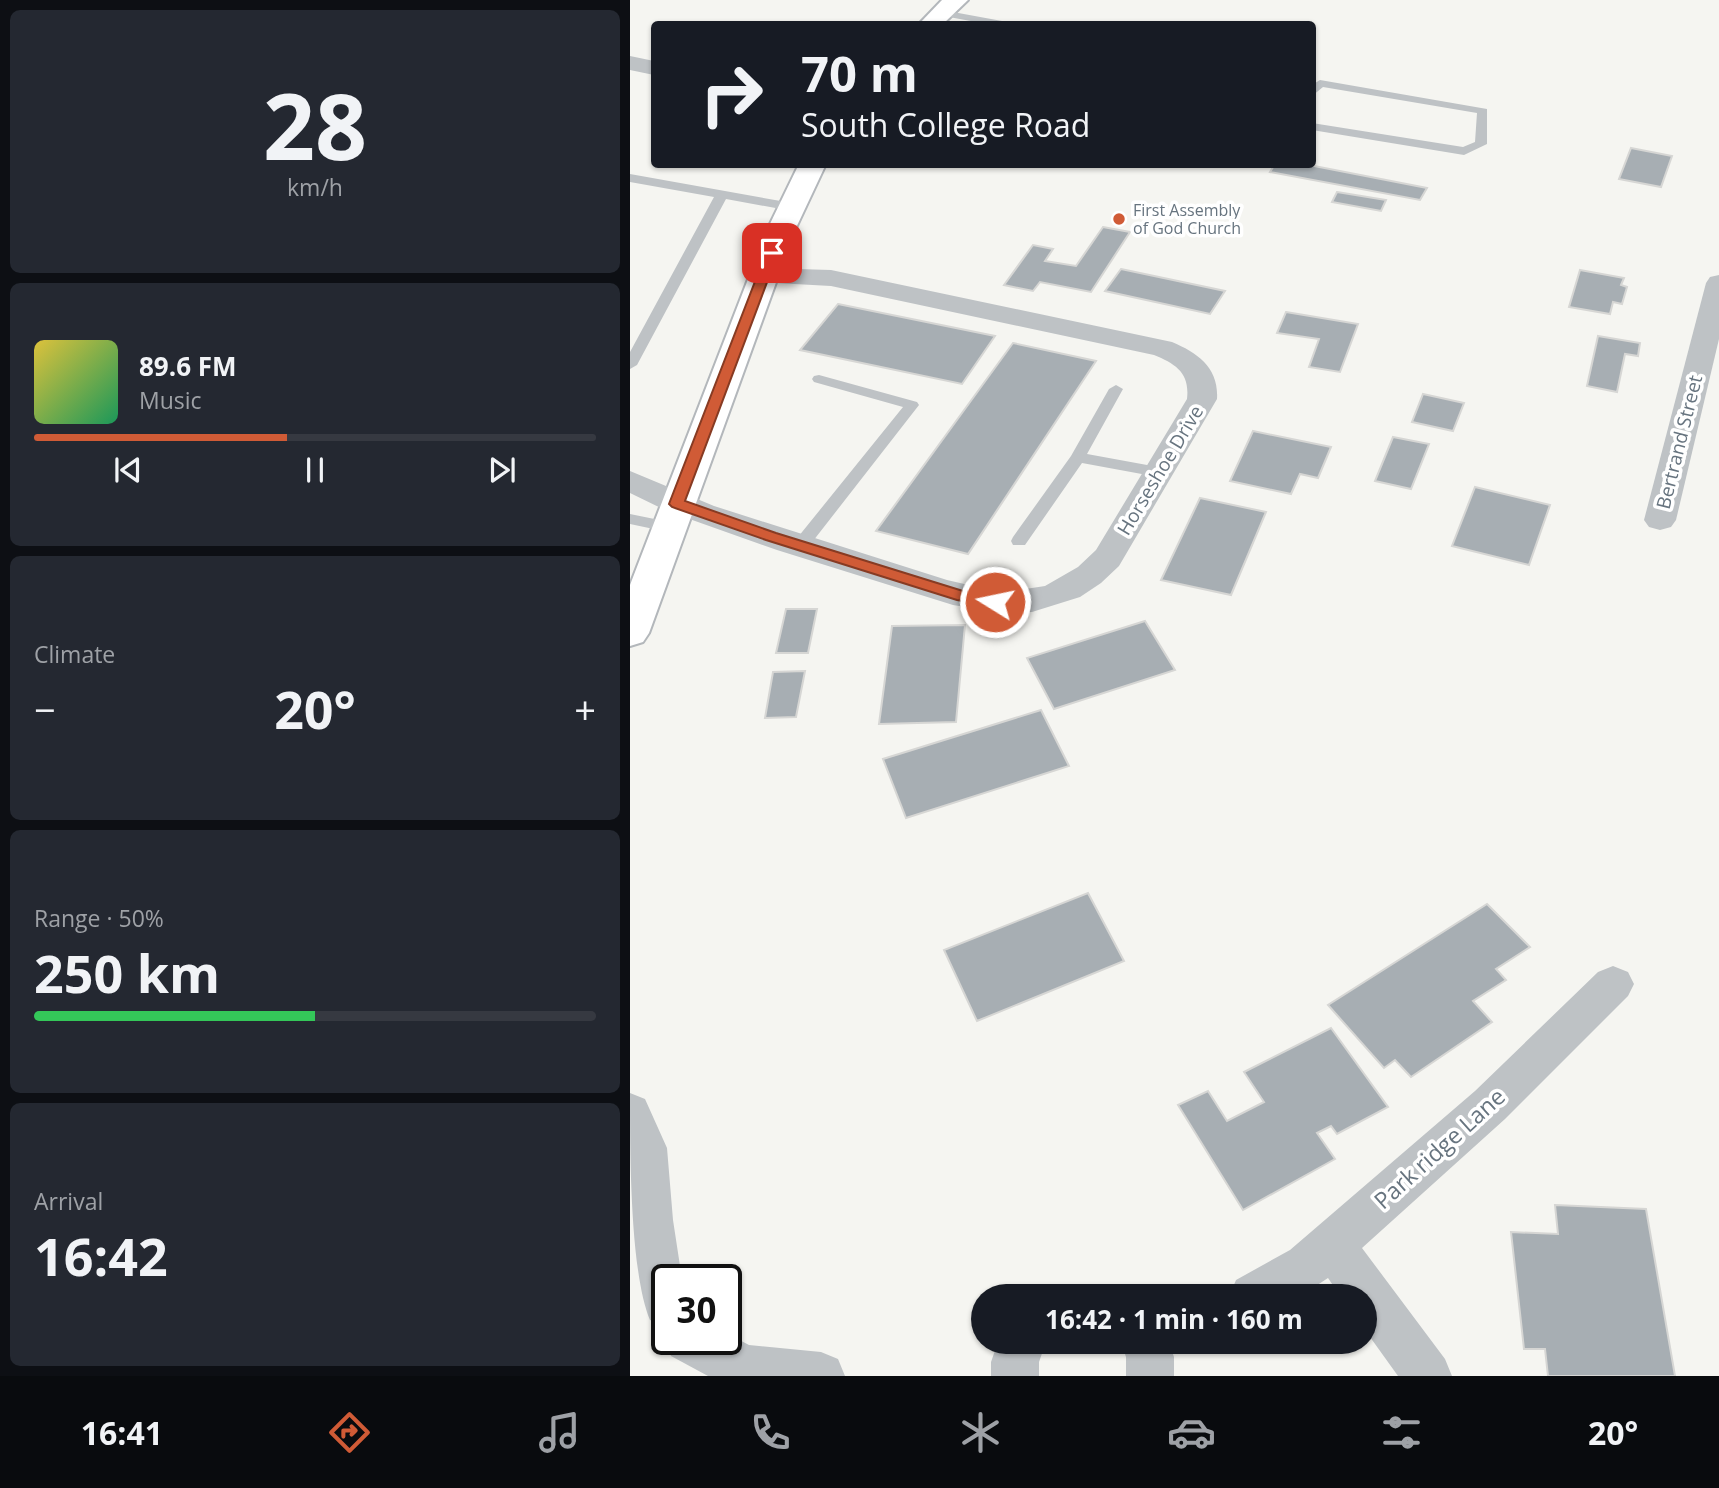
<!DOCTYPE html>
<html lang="en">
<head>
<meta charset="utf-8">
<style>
	body { margin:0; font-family:"Open Sans",sans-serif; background:#242831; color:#f1f3f6; height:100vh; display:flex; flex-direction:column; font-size:26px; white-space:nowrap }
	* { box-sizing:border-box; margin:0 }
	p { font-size:23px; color:#9ea1a6 }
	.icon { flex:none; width:38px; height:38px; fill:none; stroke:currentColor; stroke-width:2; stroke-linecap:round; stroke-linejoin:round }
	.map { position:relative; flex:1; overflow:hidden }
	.sheet { display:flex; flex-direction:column; gap:10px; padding:10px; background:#0d0f14; width:630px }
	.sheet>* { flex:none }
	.banner { position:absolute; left:21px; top:21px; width:665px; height:147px; border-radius:7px; box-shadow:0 2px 5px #0004; background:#171b24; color:#f1f3f6; overflow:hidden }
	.speed { position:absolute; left:21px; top:1264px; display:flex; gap:14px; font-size:35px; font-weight:700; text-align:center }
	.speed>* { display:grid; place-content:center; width:91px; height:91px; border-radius:50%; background:#171b24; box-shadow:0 2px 5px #0004; line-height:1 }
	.speed .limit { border:4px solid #111; border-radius:10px; background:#fff; color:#111 }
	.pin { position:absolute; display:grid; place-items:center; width:60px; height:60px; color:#fff; margin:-30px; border-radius:14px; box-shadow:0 4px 10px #0006 }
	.me { position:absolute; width:77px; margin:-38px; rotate:280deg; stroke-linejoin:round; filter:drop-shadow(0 0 5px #0008) }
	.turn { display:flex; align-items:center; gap:24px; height:147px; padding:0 35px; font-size:32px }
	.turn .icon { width:91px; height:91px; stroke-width:2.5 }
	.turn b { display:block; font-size:49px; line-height:60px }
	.big { font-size:52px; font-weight:700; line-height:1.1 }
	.sheet .card { flex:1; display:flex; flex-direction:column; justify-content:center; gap:10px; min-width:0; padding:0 24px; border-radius:10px; background:#242831 }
	.sheet .dial { align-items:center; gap:0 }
	.dial b { font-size:91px; line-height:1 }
	.song { display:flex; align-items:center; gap:21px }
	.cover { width:84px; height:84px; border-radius:10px; background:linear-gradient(135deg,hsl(50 70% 55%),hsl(150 70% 35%)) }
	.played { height:7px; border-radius:4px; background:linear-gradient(90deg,#d05b36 45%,#363941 45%) }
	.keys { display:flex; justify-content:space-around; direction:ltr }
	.heat { display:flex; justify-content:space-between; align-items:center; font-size:38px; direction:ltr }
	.charge { height:10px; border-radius:5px; background:linear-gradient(90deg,#34c759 50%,#363941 0) }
	.trip { position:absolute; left:341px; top:1284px; width:406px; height:70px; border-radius:35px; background:#171b24; box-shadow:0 2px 5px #0004; font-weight:700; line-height:70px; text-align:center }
	.menu { display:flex; height:112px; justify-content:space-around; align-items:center; background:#090b0e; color:#9ea1a6 }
	.menu .icon { width:49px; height:49px }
	.menu .on { color:#d05b36 }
	.menu b { font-size:32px; color:#f1f3f6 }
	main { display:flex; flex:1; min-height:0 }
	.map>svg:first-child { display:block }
	.building { fill:#a7aeb3; stroke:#d6d6d4; stroke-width:2 }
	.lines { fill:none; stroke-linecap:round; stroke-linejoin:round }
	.secondary-casing { stroke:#b3b7bb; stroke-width:4 }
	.service { fill:#bec2c5; fill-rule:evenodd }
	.minor { fill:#bec2c5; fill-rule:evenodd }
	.secondary { fill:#fff; fill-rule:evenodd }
	.route { fill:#d05b36; stroke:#873b23; stroke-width:2 }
	.poi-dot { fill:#d05b36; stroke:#fff; stroke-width:2.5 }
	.labels { text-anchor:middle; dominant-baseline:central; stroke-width:7; stroke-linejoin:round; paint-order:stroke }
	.far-poi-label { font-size:16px; fill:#67747f; stroke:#fff; text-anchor:start }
	.street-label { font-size:19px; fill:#67747f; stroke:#fff }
	.near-street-label { font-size:23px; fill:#67747f; stroke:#fff }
</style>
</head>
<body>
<main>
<section class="sheet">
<div class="card dial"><b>28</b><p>km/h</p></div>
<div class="card">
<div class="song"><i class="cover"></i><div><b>89.6 FM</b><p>Music</p></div></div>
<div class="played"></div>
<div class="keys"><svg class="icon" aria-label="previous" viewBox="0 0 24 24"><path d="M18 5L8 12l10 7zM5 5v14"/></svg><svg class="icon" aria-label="pause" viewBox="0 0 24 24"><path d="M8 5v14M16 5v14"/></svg><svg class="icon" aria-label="next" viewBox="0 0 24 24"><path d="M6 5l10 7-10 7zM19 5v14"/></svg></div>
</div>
<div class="card"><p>Climate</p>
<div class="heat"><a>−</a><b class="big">20°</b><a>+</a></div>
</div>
<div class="card"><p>Range · 50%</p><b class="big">250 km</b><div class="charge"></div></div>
<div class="card"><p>Arrival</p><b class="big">16:42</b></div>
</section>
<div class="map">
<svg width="1089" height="1376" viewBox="0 0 1089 1376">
	<rect width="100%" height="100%" fill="#f5f5f1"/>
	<g class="building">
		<polygon points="1001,148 1042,156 1031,187 989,179"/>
		<polygon points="645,164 674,164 797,188 790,200 640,172"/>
		<polygon points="707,192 756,200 751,211 702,202"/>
		<polygon points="473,227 500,232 461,292 410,282 403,291 374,285 403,245 423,249 415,261 446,266"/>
		<polygon points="491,269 595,291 580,314 475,291"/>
		<polygon points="950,270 994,278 991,285 997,287 992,304 983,302 980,314 939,307"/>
		<polygon points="208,304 365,336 332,384 170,350"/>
		<polygon points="656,312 728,324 710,372 679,367 689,339 647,333"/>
		<polygon points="968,336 1010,343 1008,356 995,354 987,392 957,386"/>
		<polygon points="383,343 466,361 338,554 246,531"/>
		<polygon points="793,394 834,403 823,431 782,422"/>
		<polygon points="623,431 701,447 688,478 670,474 661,494 600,481"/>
		<polygon points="763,437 799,444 781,489 745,481"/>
		<polygon points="845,487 920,505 899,565 822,546"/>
		<polygon points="570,498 636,512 601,595 531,580"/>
		<polygon points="156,609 187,609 178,653 146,653"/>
		<polygon points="515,621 545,670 424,709 397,658"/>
		<polygon points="335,625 326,722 249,724 262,626"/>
		<polygon points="175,671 166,717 135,718 143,672"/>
		<polygon points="411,710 439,766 276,818 253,759"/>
		<polygon points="458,893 494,961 347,1021 314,950"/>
		<polygon points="857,904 900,947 866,969 876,980 843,1001 862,1022 781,1077 765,1060 754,1068 698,1005"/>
		<polygon points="701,1028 758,1107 707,1134 701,1126 687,1133 705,1159 613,1210 548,1105 578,1091 597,1121 634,1102 614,1072"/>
		<polygon points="925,1205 1016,1209 1045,1376 918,1376 915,1349 894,1349 881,1232 928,1234"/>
	</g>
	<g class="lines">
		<defs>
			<g id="secondary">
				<polygon points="312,0 338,0 313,24 289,24"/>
				<polygon points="169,164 196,164 165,230 19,633 13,642 0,646 0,585 137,230"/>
			</g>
		</defs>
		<use href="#secondary" class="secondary-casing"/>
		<g class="service">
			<polygon points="312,10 372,21 377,24 357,24 308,15 307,13"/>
			<polygon points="690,80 857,109 857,144 834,155 682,130 682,123 833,147 845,142 847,113 693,87 682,96 682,85"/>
			<polygon points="0,174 162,203 168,207 162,211 96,199 7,365 0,369 0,352 84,197 0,182"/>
			<polygon points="189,375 287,402 289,405 176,550 164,550 162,546 164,542 273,407 184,382 182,379 184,376"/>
			<polygon points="486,385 493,389 457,454 528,467 536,472 528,477 452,463 395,545 383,545 381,541 383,537 441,456 479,389"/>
			<polygon points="0,514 44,523 46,527 38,532 0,524"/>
		</g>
		<g class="minor">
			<polygon points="0,56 24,61 24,75 0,70"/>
			<path d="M134,268L201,270L542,342C568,353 589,368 587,399L489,566L471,583L450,597L402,612L372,613L323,605L147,550L37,511L0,493V471L84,506L317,580L356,589L389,590L415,586L448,567L466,550L557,399C560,373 546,364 524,355L201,286L125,282L121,276L125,270Z"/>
			<polygon points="1089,275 1089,339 1046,520 1041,527 1030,530 1019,527 1014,520 1076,283 1080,277"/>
			<polygon points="983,966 998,972 1004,984 998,996 875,1119 732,1248 815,1359 822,1376 768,1376 735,1330 735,1297 711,1297 698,1278 669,1297 599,1297 606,1280 660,1250 845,1091 968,972"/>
			<path d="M0,1093L15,1099L37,1148L43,1220L52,1279H37V1326L20,1320C0,1273 0,1151 0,1093Z"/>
			<polygon points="37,1332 37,1339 96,1339 96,1333 119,1345 191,1352 208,1359 215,1376 78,1376 41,1356 34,1339"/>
			<polygon points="368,1342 416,1342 409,1362 409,1376 361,1376 361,1362"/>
			<polygon points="491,1342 539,1342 544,1357 544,1376 496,1376 496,1357"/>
		</g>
		<use href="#secondary" class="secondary"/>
	</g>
	<polygon class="route" points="142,249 148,253 55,501 146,533 333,591 370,598 373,602 370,606 365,607 327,600 136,540 42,507 39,504 136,253"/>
	<circle class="poi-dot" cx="489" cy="219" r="7"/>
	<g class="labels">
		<g class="far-poi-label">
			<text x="503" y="210">First Assembly<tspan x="503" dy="18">of God Church</tspan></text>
		</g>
		<g class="street-label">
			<text transform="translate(1049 442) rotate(-76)">Bertrand Street</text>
			<text transform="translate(530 470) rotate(-59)">Horseshoe Drive</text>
		</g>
		<g class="near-street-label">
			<text transform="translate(809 1148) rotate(-42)">Park ridge Lane</text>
		</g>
	</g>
</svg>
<div class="speed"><div class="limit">30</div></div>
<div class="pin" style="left:142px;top:253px;background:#d93025"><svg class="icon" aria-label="arrive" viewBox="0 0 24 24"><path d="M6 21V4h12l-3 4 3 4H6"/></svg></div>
<svg class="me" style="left:365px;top:602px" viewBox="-20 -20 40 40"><circle r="17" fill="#d05b36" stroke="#fff" stroke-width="3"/><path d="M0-11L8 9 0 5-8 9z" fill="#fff"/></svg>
<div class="trip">16:42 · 1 min · 160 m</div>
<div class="banner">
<div class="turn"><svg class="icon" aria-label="right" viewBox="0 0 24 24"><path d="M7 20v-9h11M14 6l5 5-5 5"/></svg><div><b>70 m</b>South College Road</div></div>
</div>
</div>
</main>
<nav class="menu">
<b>16:41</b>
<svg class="icon on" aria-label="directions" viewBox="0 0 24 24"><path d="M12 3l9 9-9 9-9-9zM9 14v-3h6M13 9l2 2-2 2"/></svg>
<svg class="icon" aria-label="music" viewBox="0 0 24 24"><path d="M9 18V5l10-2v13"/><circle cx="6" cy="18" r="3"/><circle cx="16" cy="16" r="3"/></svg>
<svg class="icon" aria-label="phone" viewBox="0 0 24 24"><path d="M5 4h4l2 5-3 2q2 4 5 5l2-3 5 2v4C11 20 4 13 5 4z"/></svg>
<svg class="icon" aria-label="climate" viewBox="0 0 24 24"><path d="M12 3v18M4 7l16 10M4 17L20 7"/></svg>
<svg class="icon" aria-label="car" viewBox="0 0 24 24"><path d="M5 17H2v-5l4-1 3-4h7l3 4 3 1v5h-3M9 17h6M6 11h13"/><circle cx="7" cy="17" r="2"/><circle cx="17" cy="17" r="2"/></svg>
<svg class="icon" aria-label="filters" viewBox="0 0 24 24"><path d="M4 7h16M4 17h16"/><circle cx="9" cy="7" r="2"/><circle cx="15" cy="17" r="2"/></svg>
<b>20°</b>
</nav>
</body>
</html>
